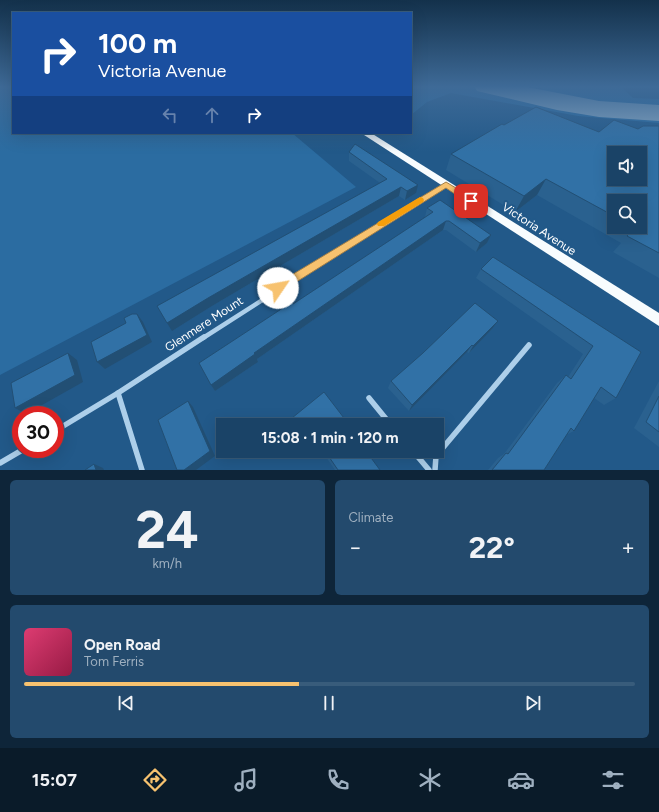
<!DOCTYPE html>
<html lang="en">
<head>
<meta charset="utf-8">
<style>
	body { margin:0; font-family:Figtree,sans-serif; background:#234a6d; color:#f1f3f6; height:100vh; display:flex; flex-direction:column; font-size:15px; white-space:nowrap }
	* { box-sizing:border-box; margin:0 }
	p { font-size:13px; color:#9fb0c0 }
	.icon { flex:none; width:22px; height:22px; fill:none; stroke:currentColor; stroke-width:2; stroke-linecap:round; stroke-linejoin:round }
	.map { position:relative; height:470px; overflow:hidden }
	.drawer { display:flex; flex-direction:column; gap:10px; padding:10px; background:#0e2539; flex:1 }
	.drawer>* { flex:none }
	.banner { position:absolute; left:12px; top:12px; width:400px; height:122px; border-radius:0px; box-shadow:0 4px 16px #0002,0 0 0 1px #385c7b; background:#1a4fa0; color:#fff; overflow:hidden }
	.tools { position:absolute; left:607px; top:146px; display:grid; gap:8px }
	.tools a { display:grid; place-items:center; width:40px; height:40px; border-radius:0px; background:#1a4367; box-shadow:0 4px 16px #0002,0 0 0 1px #385c7b; font-size:20px }
	.speed { position:absolute; left:12px; top:406px; display:flex; gap:8px; font-size:20px; font-weight:700; text-align:center }
	.speed>* { display:grid; place-content:center; width:52px; height:52px; border-radius:50%; background:#1a4367; box-shadow:0 4px 16px #0002,0 0 0 1px #385c7b; line-height:1 }
	.speed .limit { border:6px solid #d22; background:#fff; color:#111 }
	.pin { position:absolute; display:grid; place-items:center; width:34px; height:34px; color:#fff; margin:-17px; border-radius:8px; box-shadow:0 2px 6px #0006 }
	.me { position:absolute; width:44px; margin:-22px; rotate:57deg; stroke-linejoin:round; filter:drop-shadow(0 0 3px #0008) }
	.turn { display:flex; align-items:center; gap:14px; height:84px; padding:0 20px; font-size:18px }
	.turn .icon { width:52px; height:52px; stroke-width:2.5 }
	.turn b { display:block; font-size:28px; line-height:34px }
	.lanes { display:flex; align-items:center; height:38px; padding:0 20px; background:#0003; justify-content:center; gap:20px; direction:ltr }
	.lanes .off { opacity:.35 }
	.big { font-size:30px; font-weight:700; line-height:1.1 }
	.drawer .tile { flex:1; display:flex; flex-direction:column; justify-content:center; gap:6px; min-width:0; padding:0 14px; border-radius:6px; background:#234a6d }
	.drawer .dial { align-items:center; gap:0 }
	.dial b { font-size:52px; line-height:1 }
	.song { display:flex; align-items:center; gap:12px }
	.cover { width:48px; height:48px; border-radius:6px; background:linear-gradient(135deg,hsl(340 70% 55%),hsl(340 70% 35%)) }
	.played { height:4px; border-radius:2px; background:linear-gradient(90deg,#f7c26f 45%,#385c7b 45%) }
	.keys { display:flex; justify-content:space-around; direction:ltr }
	.heat { display:flex; justify-content:space-between; align-items:center; font-size:22px; direction:ltr }
	.drawer .tiles { flex:1; display:grid; gap:10px; grid-template-columns:1fr 1fr }
	.tile:last-child { grid-column:span 2 }
	.trip { position:absolute; left:216px; top:418px; width:228px; height:40px; border-radius:0px; background:#1a4367; box-shadow:0 4px 16px #0002,0 0 0 1px #385c7b; font-weight:700; line-height:40px; text-align:center }
	.tabs { display:flex; height:64px; justify-content:space-around; align-items:center; background:#0a1b29; color:#9fb0c0 }
	.tabs .icon { width:28px; height:28px }
	.tabs .active { color:#f7c26f }
	.tabs b { font-size:18px; color:#f1f3f6 }
	.map>svg:first-child { display:block }
	.green { fill:#2b6ca1 }
	.lines { fill:none; stroke-linecap:round; stroke-linejoin:round }
	.taxiway { fill:#90acc4; fill-rule:evenodd }
	.minor-far2 { stroke:#adcfea; stroke-width:3.5 }
	.minor-far1 { stroke:#adcfea; stroke-width:4.5 }
	.minor { stroke:#adcfea; stroke-width:5.5 }
	.trunk { fill:#f8fcfe; fill-rule:evenodd }
	.wall { fill:#2a618f; fill-rule:evenodd }
	.shaded-wall { fill:#224f74 }
	.building { fill:#3171a6; stroke:#224f74; fill-rule:evenodd }
	.route { fill:#f7c26f; stroke:#a17e48 }
	.slow { fill:#f59e0b }
	.labels { text-anchor:middle; dominant-baseline:central; stroke-width:4; stroke-linejoin:round; paint-order:stroke }
	.street-label { font-size:12px; fill:#fff; stroke:#225989 }
</style>
</head>
<body>
<div class="map">
<svg width="659" height="470" viewBox="0 0 659 470">
	<rect width="100%" height="100%" fill="#225989"/>
	<g class="green">
		<polygon points="0,86 13,86 13,133 292,133 356,187 0,375"/>
		<polygon points="411,86 466,86 539,104 577,111 659,118 659,123 578,116 451,93 427,102 411,115"/>
		<polygon points="545,86 620,86 633,98 659,99 659,107 594,103 547,96 540,89"/>
	</g>
	<g class="lines">
		<polygon class="taxiway" points="474,86 522,86 599,101 659,105 659,121 599,117 557,110 477,91"/>
		<polyline class="minor-far2" points="365,234 446,184"/>
		<polyline class="minor-far1" points="203,338 367,233"/>
		<g class="minor">
			<polyline points="118,393 142,470"/>
			<polyline points="369,398 391,425"/>
			<polyline points="55,431 118,393 204,337"/>
			<polyline points="413,451 429,470"/>
			<polyline points="0,463 24,449"/>
			<polyline points="435,470 436,456 529,345"/>
		</g>
		<polygon class="trunk" points="361,133 371,133 659,313 659,326"/>
	</g>
	<g class="wall">
		<path d="M504,125L599,132L638,129L659,126V278L613,252L621,243L537,195L515,212L446,170L451,154ZM614,201L640,227H614Z"/>
		<polygon points="349,152 416,193 405,200 399,196 212,306 172,331 380,183 349,161"/>
		<polygon points="427,208 491,235 487,243 476,252 446,230 443,230 257,359 258,362 215,391 211,385 425,217"/>
		<polygon points="481,269 641,352 616,398 604,405 594,398 574,431 566,435 544,470 488,470 498,458 504,454 557,383 566,375 568,377 583,354 476,278"/>
		<polygon points="498,321 492,329 469,353 467,352 409,411 388,388 391,381"/>
		<polygon points="659,381 659,447 634,428"/>
		<polygon points="292,418 347,422 347,425 294,425"/>
		<polygon points="312,451 321,451 316,456"/>
		<polygon points="322,451 366,451 380,470 335,470"/>
	</g>
	<g class="shaded-wall">
		<polygon points="546,179 537,195 515,212 524,196"/>
		<polygon points="418,185 416,193 405,200 407,191"/>
		<polygon points="401,187 399,196 212,306 172,331 167,323 208,298"/>
		<polygon points="446,221 443,230 257,359 258,362 215,391 211,385 254,353"/>
		<polygon points="491,235 487,243 476,252 480,243"/>
		<polygon points="137,314 143,322 152,342 105,369 97,362"/>
		<polygon points="498,321 492,329 469,353 473,346"/>
		<polygon points="472,345 467,352 409,411 412,405"/>
		<polygon points="68,353 77,360 83,382 26,414 15,408"/>
		<polygon points="188,401 193,407 215,456 196,470 184,470"/>
		<polygon points="315,451 321,451 316,456"/>
		<polygon points="94,464 103,468 104,470 96,470"/>
	</g>
	<g class="building">
		<path d="M536,107L599,132L614,120L638,129L643,126H659V253L627,236L635,227H640V201H614V216L546,179L524,196L451,154L502,124L504,125ZM614,153H640V179H614Z"/>
		<polygon points="355,144 418,185 407,191 401,187 208,298 167,323 157,306 387,179 349,152"/>
		<polygon points="440,200 491,235 480,243 449,221 446,221 254,353 255,354 211,385 199,363 292,302 293,304 433,212 427,208"/>
		<polygon points="493,257 641,352 616,398 601,387 574,431 571,428 544,470 492,470 506,453 508,454 566,375 571,379 593,346 481,269"/>
		<polygon points="475,303 498,321 473,346 472,345 412,405 391,381 423,353"/>
		<polygon points="132,314 137,314 147,335 97,362 91,342 126,323 124,318"/>
		<polygon points="68,353 75,375 15,408 11,383"/>
		<polygon points="324,392 347,422 345,424 346,425 297,425 292,418"/>
		<polygon points="659,396 659,432 646,422"/>
		<polygon points="188,401 210,451 184,470 177,470 158,420"/>
		<polygon points="325,451 366,451 380,470 338,470"/>
		<polygon points="94,464 96,470 85,470"/>
	</g>
	<linearGradient id="sky" x2="0" y2="1"><stop stop-color="#13314b"/><stop offset="0.57" stop-color="#3e6a97"/><stop offset="1" stop-color="#3e6a97" stop-opacity="0"/></linearGradient>
	<rect width="659" height="152" fill="url(#sky)"/>
	<polygon class="route" points="446,182 474,199 475,201 474,203 468,203 446,188 282,291 278,293 275,291 273,288 275,285"/>
	<polygon class="slow" points="420,197 423,198 424,200 423,202 384,226 378,226 377,224 378,222"/>
	<g class="labels">
		<g class="street-label">
			<text transform="translate(539 229) rotate(33)">Victoria Avenue</text>
			<text transform="translate(204 324) rotate(-33)">Glenmere Mount</text>
		</g>
	</g>
</svg>
<div class="tools">
<a><svg class="icon" aria-label="sound" viewBox="0 0 24 24"><path d="M4 9h4l5-4v14l-5-4H4zM17 9q2 3 0 6"/></svg></a>
<a><svg class="icon" aria-label="search" viewBox="0 0 24 24"><circle cx="10" cy="10" r="6"/><path d="M15 15l6 6"/></svg></a>
</div>
<div class="speed"><div class="limit">30</div></div>
<div class="pin" style="left:471px;top:201px;background:#d93025"><svg class="icon" aria-label="arrive" viewBox="0 0 24 24"><path d="M6 21V4h12l-3 4 3 4H6"/></svg></div>
<svg class="me" style="left:278px;top:288px" viewBox="-20 -20 40 40"><circle r="19" fill="#fff"/><path d="M0-13L10 11 0 6-10 11z" fill="#f7c26f"/></svg>
<div class="trip">15:08 · 1 min · 120 m</div>
<div class="banner">
<div class="turn"><svg class="icon" aria-label="right" viewBox="0 0 24 24"><path d="M7 20v-9h11M14 6l5 5-5 5"/></svg><div><b>100 m</b>Victoria Avenue</div></div>
<div class="lanes"><svg class="icon off" aria-label="left" viewBox="0 0 24 24"><path d="M17 20v-9H6M10 6l-5 5 5 5"/></svg><svg class="icon off" aria-label="ahead" viewBox="0 0 24 24"><path d="M12 20V5M6 11l6-6 6 6"/></svg><svg class="icon" aria-label="right" viewBox="0 0 24 24"><path d="M7 20v-9h11M14 6l5 5-5 5"/></svg></div>
</div>
</div>
<section class="drawer">
<div class="tiles">
<div class="tile dial"><b>24</b><p>km/h</p></div>
<div class="tile"><p>Climate</p>
<div class="heat"><a>−</a><b class="big">22°</b><a>+</a></div>
</div>
<div class="tile">
<div class="song"><i class="cover"></i><div><b>Open Road</b><p>Tom Ferris</p></div></div>
<div class="played"></div>
<div class="keys"><svg class="icon" aria-label="previous" viewBox="0 0 24 24"><path d="M18 5L8 12l10 7zM5 5v14"/></svg><svg class="icon" aria-label="pause" viewBox="0 0 24 24"><path d="M8 5v14M16 5v14"/></svg><svg class="icon" aria-label="next" viewBox="0 0 24 24"><path d="M6 5l10 7-10 7zM19 5v14"/></svg></div>
</div>
</div>
</section>
<nav class="tabs">
<b>15:07</b>
<svg class="icon active" aria-label="directions" viewBox="0 0 24 24"><path d="M12 3l9 9-9 9-9-9zM9 14v-3h6M13 9l2 2-2 2"/></svg>
<svg class="icon" aria-label="music" viewBox="0 0 24 24"><path d="M9 18V5l10-2v13"/><circle cx="6" cy="18" r="3"/><circle cx="16" cy="16" r="3"/></svg>
<svg class="icon" aria-label="phone" viewBox="0 0 24 24"><path d="M5 4h4l2 5-3 2q2 4 5 5l2-3 5 2v4C11 20 4 13 5 4z"/></svg>
<svg class="icon" aria-label="climate" viewBox="0 0 24 24"><path d="M12 3v18M4 7l16 10M4 17L20 7"/></svg>
<svg class="icon" aria-label="car" viewBox="0 0 24 24"><path d="M5 17H2v-5l4-1 3-4h7l3 4 3 1v5h-3M9 17h6M6 11h13"/><circle cx="7" cy="17" r="2"/><circle cx="17" cy="17" r="2"/></svg>
<svg class="icon" aria-label="filters" viewBox="0 0 24 24"><path d="M4 7h16M4 17h16"/><circle cx="9" cy="7" r="2"/><circle cx="15" cy="17" r="2"/></svg>
</nav>
</body>
</html>
